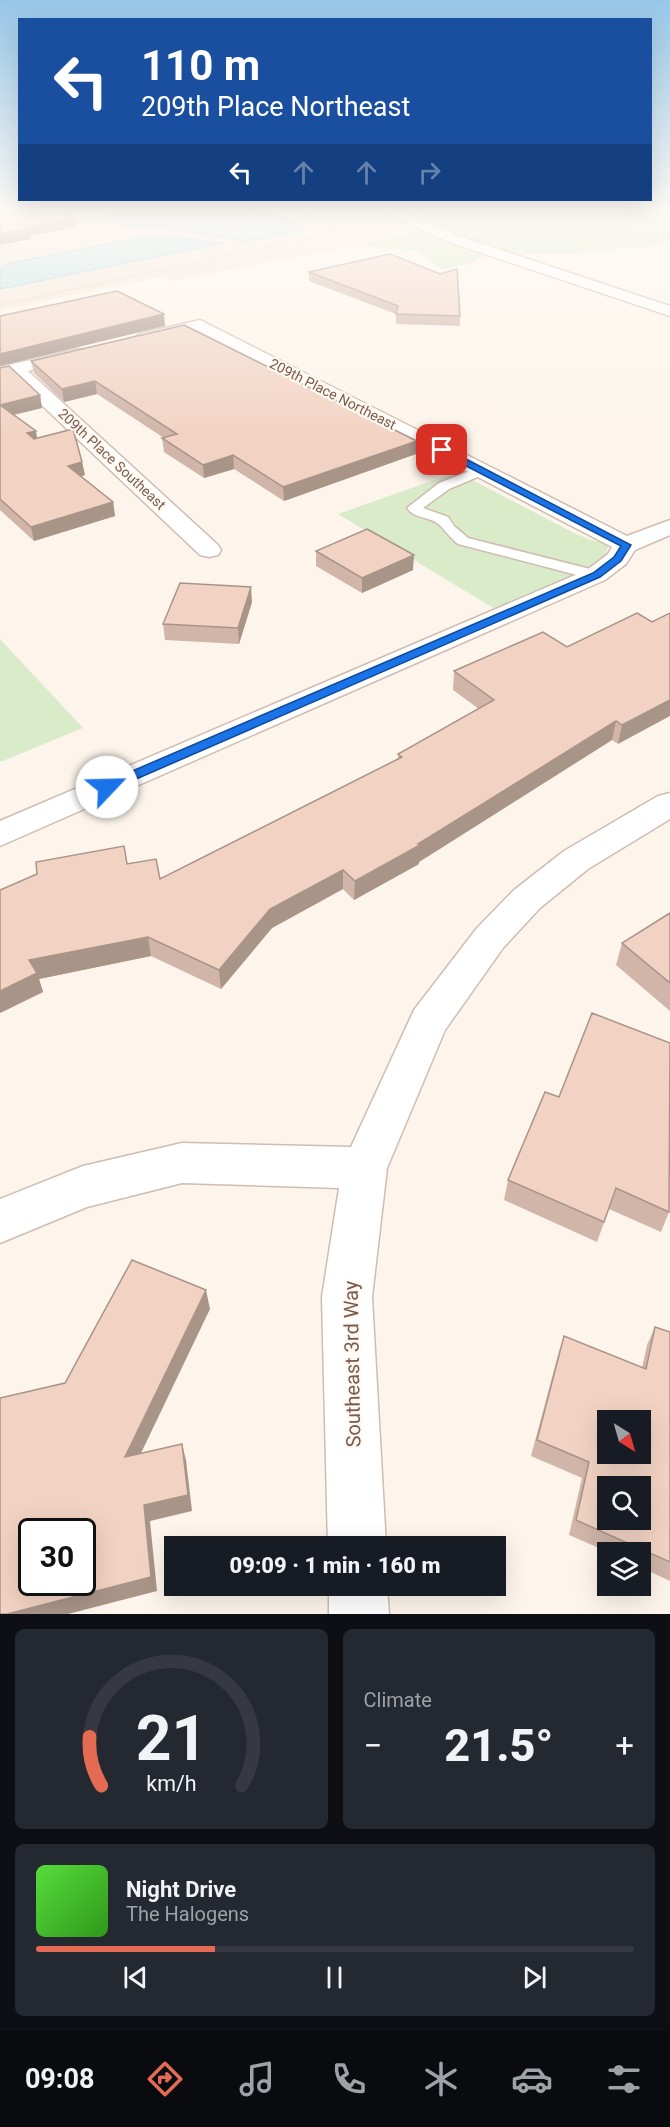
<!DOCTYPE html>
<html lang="en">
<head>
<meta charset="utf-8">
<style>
	body { margin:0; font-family:Roboto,sans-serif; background:#242831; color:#f1f3f6; height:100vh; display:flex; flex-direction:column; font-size:22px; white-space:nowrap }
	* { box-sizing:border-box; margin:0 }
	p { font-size:20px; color:#9ea1a6 }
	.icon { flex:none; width:33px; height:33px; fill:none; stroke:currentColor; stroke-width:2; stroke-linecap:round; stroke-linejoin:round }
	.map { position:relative; height:1614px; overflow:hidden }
	.side { display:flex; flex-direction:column; gap:15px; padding:15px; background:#0d0f14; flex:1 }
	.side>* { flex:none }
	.top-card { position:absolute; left:18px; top:18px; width:634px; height:183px; border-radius:0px; box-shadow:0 6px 24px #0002; background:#1a4fa0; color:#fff; overflow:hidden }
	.needle { width:39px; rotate:143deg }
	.tools { position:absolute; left:597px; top:1410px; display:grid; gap:12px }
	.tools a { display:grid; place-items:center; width:54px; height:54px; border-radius:0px; background:#171b24; box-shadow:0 6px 24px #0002; font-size:30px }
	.speed { position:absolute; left:18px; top:1518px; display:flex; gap:12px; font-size:30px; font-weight:700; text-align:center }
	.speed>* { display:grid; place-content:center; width:78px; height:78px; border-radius:50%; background:#171b24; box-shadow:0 6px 24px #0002; line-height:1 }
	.speed .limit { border:3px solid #111; border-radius:9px; background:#fff; color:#111 }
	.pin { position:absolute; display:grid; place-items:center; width:51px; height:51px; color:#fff; margin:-26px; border-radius:12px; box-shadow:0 3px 9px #0006 }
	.me { position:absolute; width:66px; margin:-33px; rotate:66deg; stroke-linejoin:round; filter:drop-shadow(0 0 4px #0008) }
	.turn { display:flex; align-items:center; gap:21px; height:126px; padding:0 24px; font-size:27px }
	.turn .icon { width:78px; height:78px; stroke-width:2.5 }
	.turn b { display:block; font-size:42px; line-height:51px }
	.lanes { display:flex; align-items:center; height:57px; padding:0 24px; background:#0003; justify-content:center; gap:30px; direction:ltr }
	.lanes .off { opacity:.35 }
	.big { font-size:45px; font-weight:800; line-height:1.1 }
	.side .card { flex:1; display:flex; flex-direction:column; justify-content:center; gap:9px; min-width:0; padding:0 21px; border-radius:9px; background:#242831 }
	.side .dial { align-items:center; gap:0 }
	.dial svg { height:156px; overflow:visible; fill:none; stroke:#363941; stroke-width:7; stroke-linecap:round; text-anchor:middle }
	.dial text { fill:#f1f3f6; stroke:none }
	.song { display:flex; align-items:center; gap:18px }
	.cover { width:72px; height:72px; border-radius:9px; background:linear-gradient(135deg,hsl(110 70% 55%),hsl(110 70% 35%)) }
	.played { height:6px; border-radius:3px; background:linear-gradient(90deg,#e46a53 30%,#363941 30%) }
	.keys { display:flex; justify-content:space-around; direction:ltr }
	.heat { display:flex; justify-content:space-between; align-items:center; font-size:33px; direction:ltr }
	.side .tiles { flex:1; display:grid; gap:15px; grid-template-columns:1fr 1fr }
	.card:last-child { grid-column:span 2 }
	.trip { position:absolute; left:164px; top:1536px; width:342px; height:60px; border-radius:0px; background:#171b24; box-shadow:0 6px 24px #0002; font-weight:800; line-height:60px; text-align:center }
	.dock { display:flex; height:96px; justify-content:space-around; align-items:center; background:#090b0e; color:#9ea1a6 }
	.dock .icon { width:42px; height:42px }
	.dock .active { color:#e46a53 }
	.dock b { font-size:27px; color:#f1f3f6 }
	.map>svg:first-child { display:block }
	.residential { fill:#f4e6da }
	.green { fill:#d9ebc9 }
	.water { fill:#bfe4e7; stroke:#a5d4d9; stroke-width:1.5 }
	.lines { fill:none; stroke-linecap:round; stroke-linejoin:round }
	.lane-casing { stroke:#d0bcb0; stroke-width:3 }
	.street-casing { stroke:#d0bcb0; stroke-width:3 }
	.path { stroke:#d8b6a5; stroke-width:1.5; stroke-dasharray:1 2; stroke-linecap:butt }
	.lane { fill:#fff; fill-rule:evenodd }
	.street { fill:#fff; fill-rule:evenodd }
	.wall { fill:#d0b5a8 }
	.shaded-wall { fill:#a99488 }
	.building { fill:#f2d3c3; stroke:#a99488; stroke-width:1.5; fill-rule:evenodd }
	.route { fill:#1a73e8; stroke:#114b97; stroke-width:1.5 }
	.labels { text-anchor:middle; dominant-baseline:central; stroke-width:4.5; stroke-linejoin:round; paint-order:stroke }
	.far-street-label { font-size:14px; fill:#795a4d; stroke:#fff9f2 }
	.near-street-label { font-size:20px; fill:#795a4d; stroke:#fff9f2 }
</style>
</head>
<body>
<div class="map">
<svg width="670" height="1614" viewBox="0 0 670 1614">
	<rect width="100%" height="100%" fill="#fdf5eb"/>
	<polygon class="residential" points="0,210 403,210 419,213 421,230 355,246 170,281 162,277 134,282 0,310"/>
	<g class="green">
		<polygon points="403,210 670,210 670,239 655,246 566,254 490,254 468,264 441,270 418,251 355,246 421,230 419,213"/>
		<polygon points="457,472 574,533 591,540 609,544 605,557 580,574 500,612 338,514"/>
		<polygon points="0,639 83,728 0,762"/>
	</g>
	<g class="water">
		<path d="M126,210H263L305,226L303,230L247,241L173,230L172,226C155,226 116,230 105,217L111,212Z"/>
		<polygon points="155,235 223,243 0,289 0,269 11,263"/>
	</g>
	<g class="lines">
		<defs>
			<path id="lane" d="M482,466L489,470L487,473L449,489L423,508L448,517L454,526L468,538L602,572L604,575L602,578L596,580L458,544C451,539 442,526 437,523C427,516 415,519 407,508L439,483Z"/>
			<g id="street">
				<polygon points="378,210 396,210 459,236 670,306 670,316 449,242"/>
				<polygon points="200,320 627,536 670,520 670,535 635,550 626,564 605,580 0,846 0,821 587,570 608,554 612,547 198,331 145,343 139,342 136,338 139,334"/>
				<polygon points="77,349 83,350 86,354 83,358 28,371 218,545 221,550 218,555 209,557 200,555 11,376 0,379 0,367"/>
				<polygon points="670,793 670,819 588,869 540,908 503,948 445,1030 387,1168 372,1297 386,1546 328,1546 322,1297 339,1188 182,1183 87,1207 0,1243 0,1199 83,1166 182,1143 351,1147 414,1010 477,928 514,890 564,851 658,796"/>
				<polygon points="329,1586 387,1586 389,1614 329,1614"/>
			</g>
		</defs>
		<use href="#lane" class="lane-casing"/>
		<use href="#street" class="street-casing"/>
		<g class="path">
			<polyline points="59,211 82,210"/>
			<polyline points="71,212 72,218 95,230 161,229"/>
			<polyline points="0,305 327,234 336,227 292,210"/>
		</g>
		<use href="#lane" class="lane"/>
		<use href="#street" class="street"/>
	</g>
	<g class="wall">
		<polygon points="309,272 460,316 460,326 396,324 396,314 309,281"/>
		<polygon points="31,361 416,454 284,501 234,469 204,478 164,452 162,438 164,438 97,394 64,402 34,373"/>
		<polygon points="0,368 40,395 42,408 14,415 37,438 82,462 85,475 81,476 113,502 115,516 34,541 0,510"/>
		<polygon points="316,551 413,570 362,593 316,566"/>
		<polygon points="252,602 239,644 165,640 163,624"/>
		<polygon points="652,622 618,744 612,740 419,862 419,864 354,900 343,889 272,928 221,989 151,956 39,979 43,992 0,1013 127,864 160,879 398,760 398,754 479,709 453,690 454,671 567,647"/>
		<polygon points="670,913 670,1011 616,965 622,943"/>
		<polygon points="545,1092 669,1212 661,1232 609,1209 597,1242 504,1200 508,1180"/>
		<polygon points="655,1327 670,1332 670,1581 640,1567 640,1552 608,1552 569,1535 582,1478 531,1456 558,1355 564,1336 642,1368 647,1345"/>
	</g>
	<g class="shaded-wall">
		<polygon points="75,218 77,227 30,236 31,239 0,245 0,234 24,227"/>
		<polygon points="164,314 165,326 0,366 0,354"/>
		<polygon points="95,381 97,394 64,402 62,389"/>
		<polygon points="40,395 42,408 3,417 0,405"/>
		<polygon points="36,431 38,444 27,433"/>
		<polygon points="417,441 416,454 284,501 283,487"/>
		<polygon points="233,455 234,469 204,478 203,465"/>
		<polygon points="82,462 85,475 70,480 68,466"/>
		<polygon points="113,502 115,516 34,541 31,527"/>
		<polygon points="414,555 413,570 362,593 362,578"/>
		<polygon points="251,587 252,602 239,644 238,628"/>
		<polygon points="670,700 670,716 618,744 622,725"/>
		<polygon points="616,721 612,740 419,862 419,864 354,900 355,881 418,844"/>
		<polygon points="343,870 343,889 272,928 221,989 219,970 270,909"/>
		<polygon points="148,937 151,956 39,979 43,992 0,1013 0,991 29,960"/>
		<polygon points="206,1290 210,1309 131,1474 125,1457"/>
		<polygon points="182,1444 186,1460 192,1511 150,1521 157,1591 68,1614 7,1614 144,1505"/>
	</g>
	<g class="building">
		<polygon points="0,210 60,210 75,218 24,227 29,229 0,234"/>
		<polygon points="390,254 440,274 457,269 460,316 396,314 398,306 309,272"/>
		<polygon points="117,291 164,314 0,354 0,316"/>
		<polygon points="184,325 417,441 283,487 233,455 203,465 162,438 177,434 95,381 62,389 31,361"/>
		<polygon points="9,366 40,395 0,405 36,431 27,433 34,439 73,429 82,462 68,466 113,502 31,527 0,499 0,368"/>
		<polygon points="367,529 414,555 362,578 316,551"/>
		<polygon points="180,583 251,587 238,628 163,624"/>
		<polygon points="637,613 652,622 670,613 670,700 622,725 616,721 418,844 420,845 355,881 343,870 270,909 219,970 148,937 29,960 37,973 0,991 0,890 37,874 36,862 124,846 127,864 156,859 160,879 402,757 398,754 494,700 454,671 543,632 567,647"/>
		<polygon points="670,913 670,983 622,943"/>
		<polygon points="592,1013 670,1043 669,1212 616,1188 604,1222 508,1180 545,1092 559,1097"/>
		<path d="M132,1260L206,1290L125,1457L182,1444L188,1495L144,1505L151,1577L7,1614H0V1398L65,1383ZM32,1532H82V1582H32Z"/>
		<path d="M655,1327L670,1332V1562L576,1520L589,1462L537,1440L564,1336L646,1369ZM608,1420H640V1454H608ZM608,1486H640V1520H608Z"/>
	</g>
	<linearGradient id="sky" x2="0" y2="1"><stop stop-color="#97c7e8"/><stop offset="0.48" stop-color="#fefaf6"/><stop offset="1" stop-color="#fefaf6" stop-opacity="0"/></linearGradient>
	<rect width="670" height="436" fill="url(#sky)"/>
	<polygon class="route" points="439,448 445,448 631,545 621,561 600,577 111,790 102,790 100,787 102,784 593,573 614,557 621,546 439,452"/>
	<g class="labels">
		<g class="far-street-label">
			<text transform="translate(333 394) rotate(27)">209th Place Northeast</text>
			<text transform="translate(112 459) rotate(43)">209th Place Southeast</text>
		</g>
		<g class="near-street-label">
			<text transform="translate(352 1364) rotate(-91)">Southeast 3rd Way</text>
		</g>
	</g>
</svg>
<div class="tools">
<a><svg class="needle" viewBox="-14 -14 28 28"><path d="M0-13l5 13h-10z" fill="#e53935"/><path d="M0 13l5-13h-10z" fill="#9ea1a6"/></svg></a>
<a><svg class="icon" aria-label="search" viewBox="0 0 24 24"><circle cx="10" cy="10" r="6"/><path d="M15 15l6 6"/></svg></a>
<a><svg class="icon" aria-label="layers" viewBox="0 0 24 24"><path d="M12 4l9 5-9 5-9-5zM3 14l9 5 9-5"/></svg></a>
</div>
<div class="speed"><div class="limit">30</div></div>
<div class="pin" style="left:442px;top:450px;background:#d93025"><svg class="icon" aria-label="arrive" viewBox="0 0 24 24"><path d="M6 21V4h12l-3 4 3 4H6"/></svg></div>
<svg class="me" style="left:107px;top:787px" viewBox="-20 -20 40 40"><circle r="19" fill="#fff"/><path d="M0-13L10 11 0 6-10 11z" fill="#1a73e8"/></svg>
<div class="trip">09:09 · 1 min · 160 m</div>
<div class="top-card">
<div class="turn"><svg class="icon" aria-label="left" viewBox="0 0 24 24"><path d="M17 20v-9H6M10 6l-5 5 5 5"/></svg><div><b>110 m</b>209th Place Northeast</div></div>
<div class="lanes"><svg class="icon" aria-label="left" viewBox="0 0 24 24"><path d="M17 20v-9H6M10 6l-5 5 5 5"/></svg><svg class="icon off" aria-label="ahead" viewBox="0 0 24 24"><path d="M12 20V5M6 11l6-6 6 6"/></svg><svg class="icon off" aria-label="ahead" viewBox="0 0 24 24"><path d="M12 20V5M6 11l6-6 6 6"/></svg><svg class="icon off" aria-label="right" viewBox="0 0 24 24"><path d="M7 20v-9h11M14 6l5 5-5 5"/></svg></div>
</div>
</div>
<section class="side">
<div class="tiles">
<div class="card dial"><svg viewBox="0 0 100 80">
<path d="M14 69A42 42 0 1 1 86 69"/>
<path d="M14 69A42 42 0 0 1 8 44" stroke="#e46a53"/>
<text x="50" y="56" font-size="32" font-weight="700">21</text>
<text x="50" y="72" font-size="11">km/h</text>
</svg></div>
<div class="card"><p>Climate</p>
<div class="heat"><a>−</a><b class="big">21.5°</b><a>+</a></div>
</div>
<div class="card">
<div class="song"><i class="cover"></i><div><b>Night Drive</b><p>The Halogens</p></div></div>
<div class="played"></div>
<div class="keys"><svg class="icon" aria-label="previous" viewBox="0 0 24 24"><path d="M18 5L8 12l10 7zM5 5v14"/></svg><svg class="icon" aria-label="pause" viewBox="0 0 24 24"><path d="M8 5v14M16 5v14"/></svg><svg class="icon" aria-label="next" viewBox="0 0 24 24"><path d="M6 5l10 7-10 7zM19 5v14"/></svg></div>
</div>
</div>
</section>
<nav class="dock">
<b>09:08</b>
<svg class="icon active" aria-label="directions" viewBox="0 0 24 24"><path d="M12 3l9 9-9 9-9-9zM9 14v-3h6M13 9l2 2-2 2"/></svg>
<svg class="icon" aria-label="music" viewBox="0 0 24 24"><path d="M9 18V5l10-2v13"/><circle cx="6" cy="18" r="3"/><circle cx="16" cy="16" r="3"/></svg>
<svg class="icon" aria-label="phone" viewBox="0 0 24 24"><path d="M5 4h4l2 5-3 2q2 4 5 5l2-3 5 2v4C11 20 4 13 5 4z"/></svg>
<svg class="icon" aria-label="climate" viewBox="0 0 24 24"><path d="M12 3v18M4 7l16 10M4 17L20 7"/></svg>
<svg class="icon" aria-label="car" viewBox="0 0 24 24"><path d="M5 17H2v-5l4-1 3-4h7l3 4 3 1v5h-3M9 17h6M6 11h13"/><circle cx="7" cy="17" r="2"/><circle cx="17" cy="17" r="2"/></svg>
<svg class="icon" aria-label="filters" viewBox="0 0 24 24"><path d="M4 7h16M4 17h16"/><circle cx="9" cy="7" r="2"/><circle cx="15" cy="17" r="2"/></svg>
</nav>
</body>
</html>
